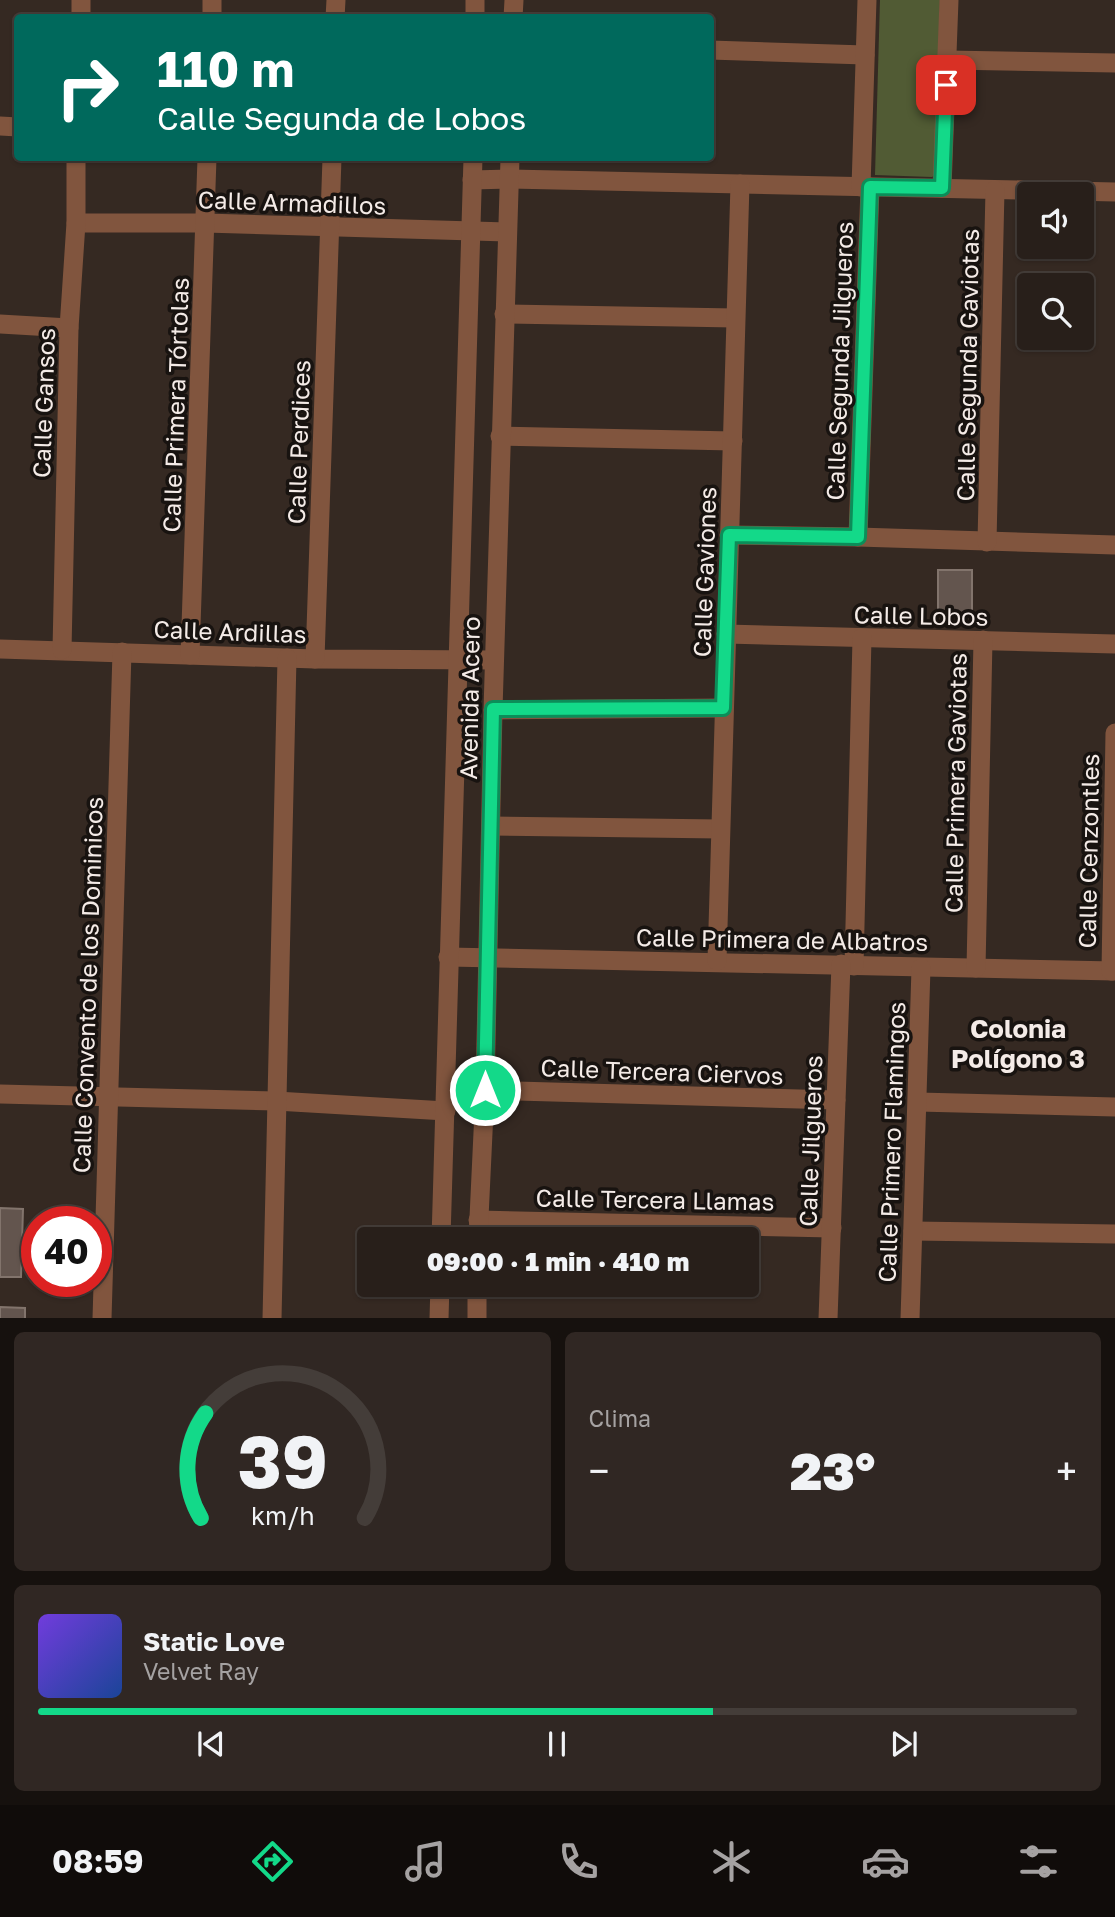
<!DOCTYPE html>
<html lang="es">
<head>
<meta charset="utf-8">
<style>
	body { margin:0; font-family:"Golos Text",sans-serif; background:#302723; color:#f1f3f6; height:100vh; display:flex; flex-direction:column; font-size:26px; white-space:nowrap }
	* { box-sizing:border-box; margin:0 }
	p { font-size:23px; color:#a5a2a2 }
	.icon { flex:none; width:38px; height:38px; fill:none; stroke:currentColor; stroke-width:2; stroke-linecap:round; stroke-linejoin:round }
	.map { position:relative; height:1318px; overflow:hidden }
	.details { display:flex; flex-direction:column; gap:14px; padding:14px; background:#16110e; flex:1 }
	.details>* { flex:none }
	.guide { position:absolute; left:14px; top:14px; width:700px; height:147px; border-radius:7px; box-shadow:0 2px 5px #0004,0 0 0 2px #443d39; background:#00695c; color:#fff; overflow:hidden }
	.tools { position:absolute; left:1017px; top:182px; display:grid; gap:14px }
	.tools a { display:grid; place-items:center; width:77px; height:77px; border-radius:7px; background:#281f1a; box-shadow:0 2px 5px #0004,0 0 0 2px #443d39; font-size:35px }
	.speed { position:absolute; left:21px; top:1206px; display:flex; gap:14px; font-size:35px; font-weight:700; text-align:center }
	.speed>* { display:grid; place-content:center; width:91px; height:91px; border-radius:50%; background:#281f1a; box-shadow:0 2px 5px #0004,0 0 0 2px #443d39; line-height:1 }
	.speed .limit { border:10px solid #d22; background:#fff; color:#111 }
	.pin { position:absolute; display:grid; place-items:center; width:60px; height:60px; color:#fff; margin:-30px; border-radius:14px; box-shadow:0 4px 10px #0006 }
	.me { position:absolute; width:77px; margin:-38px; rotate:0deg; stroke-linejoin:round; filter:drop-shadow(0 0 5px #0008) }
	.turn { display:flex; align-items:center; gap:24px; height:147px; padding:0 28px; font-size:32px }
	.turn .icon { width:91px; height:91px; stroke-width:2.5 }
	.turn b { display:block; font-size:49px; line-height:60px }
	.big { font-size:52px; font-weight:800; line-height:1.1 }
	.details .widget { flex:1; display:flex; flex-direction:column; justify-content:center; gap:10px; min-width:0; padding:0 24px; border-radius:10px; background:#302723 }
	.details .dial { align-items:center; gap:0 }
	.dial svg { height:182px; overflow:visible; fill:none; stroke:#443d39; stroke-width:7; stroke-linecap:round; text-anchor:middle }
	.dial text { fill:#f1f3f6; stroke:none }
	.song { display:flex; align-items:center; gap:21px }
	.cover { width:84px; height:84px; border-radius:10px; background:linear-gradient(135deg,hsl(260 70% 55%),hsl(220 70% 35%)) }
	.played { height:7px; border-radius:4px; background:linear-gradient(90deg,#13d989 65%,#443d39 65%) }
	.keys { display:flex; justify-content:space-around; direction:ltr }
	.heat { display:flex; justify-content:space-between; align-items:center; font-size:38px; direction:ltr }
	.details .tiles { flex:1; display:grid; gap:14px; grid-template-columns:1fr 1fr }
	.widget:last-child { grid-column:span 2 }
	.trip { position:absolute; left:357px; top:1227px; width:402px; height:70px; border-radius:7px; background:#281f1a; box-shadow:0 2px 5px #0004,0 0 0 2px #443d39; font-weight:800; line-height:70px; text-align:center }
	.tab-bar { display:flex; height:112px; justify-content:space-around; align-items:center; background:#100c0a; color:#a5a2a2 }
	.tab-bar .icon { width:49px; height:49px }
	.tab-bar .active { color:#13d989 }
	.tab-bar b { font-size:32px; color:#f1f3f6 }
	.map>svg:first-child { display:block }
	.green { fill:#515b34 }
	.building { fill:#63554e; stroke:#82746c; stroke-width:2 }
	.lines { fill:none; stroke-linecap:round; stroke-linejoin:round }
	.minor { stroke:#81553e; stroke-width:19 }
	.tertiary { stroke:#81553e; stroke-width:19 }
	.route-casing { stroke:#0c8d59; stroke-width:18 }
	.route { stroke:#13d989; stroke-width:12 }
	.labels { text-anchor:middle; dominant-baseline:central; stroke-width:7; stroke-linejoin:round; paint-order:stroke }
	.street-label { font-size:24px; fill:#f4ebe7; stroke:#181310 }
	.neighbourhood-label { font-size:26px; font-weight:bold; fill:#f4ebe7; stroke:#181310 }
</style>
</head>
<body>
<div class="map">
<svg width="1115" height="1319" viewBox="0 0 1115 1319">
	<rect width="100%" height="100%" fill="#352922"/>
	<polygon class="green" points="880,0 940,0 936,174 932,177 875,175"/>
	<g class="building">
		<rect x="938" y="570" width="34" height="45"/>
		<polygon points="0,1208 23,1209 21,1277 0,1277"/>
		<polygon points="0,1307 25,1308 25,1319 0,1319"/>
	</g>
	<g class="lines">
		<g class="minor">
			<polyline points="81,18 81,0"/>
			<polyline points="212,18 212,0"/>
			<polyline points="335,18 336,0"/>
			<polyline points="710,50 865,55"/>
			<polyline points="947,60 1115,63"/>
			<polyline points="0,126 18,127"/>
			<polyline points="472,180 510,179 1115,192"/>
			<polyline points="861,187 867,0"/>
			<polyline points="942,188 949,0"/>
			<polyline points="76,223 205,223 507,232"/>
			<polyline points="504,314 735,318"/>
			<polyline points="0,324 69,328"/>
			<polyline points="500,436 733,441"/>
			<polyline points="729,535 858,537 1115,545"/>
			<polyline points="858,537 870,187"/>
			<polyline points="987,542 995,190"/>
			<polyline points="726,634 1115,644"/>
			<polyline points="0,649 315,659 494,660"/>
			<polyline points="62,650 69,328 76,223 76,158"/>
			<polyline points="190,655 207,158"/>
			<polyline points="315,659 332,158"/>
			<polyline points="493,710 723,708"/>
			<polyline points="491,826 720,829"/>
			<polyline points="448,957 1115,971"/>
			<polyline points="717,961 740,184"/>
			<polyline points="854,966 862,638"/>
			<polyline points="976,968 983,640"/>
			<polyline points="1111,971 1115,733"/>
			<polyline points="485,1090 836,1100"/>
			<polyline points="0,1094 276,1101 446,1111"/>
			<polyline points="918,1102 1115,1107"/>
			<polyline points="478,1220 832,1228"/>
			<polyline points="913,1231 1115,1234"/>
			<polyline points="102,1319 122,652"/>
			<polyline points="272,1319 287,658"/>
			<polyline points="828,1319 841,964"/>
			<polyline points="910,1319 921,968"/>
		</g>
		<g class="tertiary">
			<polyline points="475,18 475,0"/>
			<polyline points="513,18 514,0"/>
			<polyline points="441,1239 473,158"/>
			<polyline points="478,1239 485,1090 493,710 510,158"/>
			<polyline points="439,1319 440,1284"/>
			<polyline points="477,1319 477,1284"/>
		</g>
	</g>
	<g class="lines">
		<defs>
			<polyline id="route" points="485,1090 493,709 723,708 729,535 858,537 870,187 942,188 946,85"/>
		</defs>
		<use href="#route" class="route-casing"/>
		<use href="#route" class="route"/>
	</g>
	<g class="labels">
		<g class="street-label">
			<text transform="translate(292 202) rotate(2)">Calle Armadillos</text>
			<text transform="translate(839 361) rotate(-88)">Calle Segunda Jilgueros</text>
			<text transform="translate(967 365) rotate(-89)">Calle Segunda Gaviotas</text>
			<text transform="translate(43 403) rotate(-88)">Calle Gansos</text>
			<text transform="translate(175 405) rotate(-88)">Calle Primera Tórtolas</text>
			<text transform="translate(298 442) rotate(-88)">Calle Perdices</text>
			<text transform="translate(704 572) rotate(-88)">Calle Gaviones</text>
			<text transform="translate(921 615) rotate(1)">Calle Lobos</text>
			<text transform="translate(230 631) rotate(2)">Calle Ardillas</text>
			<text transform="translate(469 698) rotate(-89)">Avenida Acero</text>
			<text transform="translate(955 783) rotate(-89)">Calle Primera Gaviotas</text>
			<text transform="translate(1088 851) rotate(-89)">Calle Cenzontles</text>
			<text transform="translate(782 939) rotate(1)">Calle Primera de Albatros</text>
			<text transform="translate(87 985) rotate(-88)">Calle Convento de los Dominicos</text>
			<text transform="translate(662 1071) rotate(2)">Calle Tercera Ciervos</text>
			<text transform="translate(810 1141) rotate(-88)">Calle Jilgueros</text>
			<text transform="translate(891 1142) rotate(-88)">Calle Primero Flamingos</text>
			<text transform="translate(655 1199) rotate(1)">Calle Tercera Llamas</text>
		</g>
		<g class="neighbourhood-label">
			<text x="1018" y="1028">Colonia<tspan x="1018" dy="30">Polígono 3</tspan></text>
		</g>
	</g>
</svg>
<div class="tools">
<a><svg class="icon" aria-label="sound" viewBox="0 0 24 24"><path d="M4 9h4l5-4v14l-5-4H4zM17 9q2 3 0 6"/></svg></a>
<a><svg class="icon" aria-label="search" viewBox="0 0 24 24"><circle cx="10" cy="10" r="6"/><path d="M15 15l6 6"/></svg></a>
</div>
<div class="speed"><div class="limit">40</div></div>
<div class="pin" style="left:946px;top:85px;background:#d93025"><svg class="icon" aria-label="arrive" viewBox="0 0 24 24"><path d="M6 21V4h12l-3 4 3 4H6"/></svg></div>
<svg class="me" style="left:485px;top:1090px" viewBox="-20 -20 40 40"><circle r="17" fill="#13d989" stroke="#fff" stroke-width="3"/><path d="M0-11L8 9 0 5-8 9z" fill="#fff"/></svg>
<div class="trip">09:00 · 1 min · 410 m</div>
<div class="guide">
<div class="turn"><svg class="icon" aria-label="right" viewBox="0 0 24 24"><path d="M7 20v-9h11M14 6l5 5-5 5"/></svg><div><b>110 m</b>Calle Segunda de Lobos</div></div>
</div>
</div>
<section class="details">
<div class="tiles">
<div class="widget dial"><svg viewBox="0 0 100 80">
<path d="M14 69A42 42 0 1 1 86 69"/>
<path d="M14 69A42 42 0 0 1 16 23" stroke="#13d989"/>
<text x="50" y="56" font-size="32" font-weight="700">39</text>
<text x="50" y="72" font-size="11">km/h</text>
</svg></div>
<div class="widget"><p>Clima</p>
<div class="heat"><a>−</a><b class="big">23°</b><a>+</a></div>
</div>
<div class="widget">
<div class="song"><i class="cover"></i><div><b>Static Love</b><p>Velvet Ray</p></div></div>
<div class="played"></div>
<div class="keys"><svg class="icon" aria-label="previous" viewBox="0 0 24 24"><path d="M18 5L8 12l10 7zM5 5v14"/></svg><svg class="icon" aria-label="pause" viewBox="0 0 24 24"><path d="M8 5v14M16 5v14"/></svg><svg class="icon" aria-label="next" viewBox="0 0 24 24"><path d="M6 5l10 7-10 7zM19 5v14"/></svg></div>
</div>
</div>
</section>
<nav class="tab-bar">
<b>08:59</b>
<svg class="icon active" aria-label="directions" viewBox="0 0 24 24"><path d="M12 3l9 9-9 9-9-9zM9 14v-3h6M13 9l2 2-2 2"/></svg>
<svg class="icon" aria-label="music" viewBox="0 0 24 24"><path d="M9 18V5l10-2v13"/><circle cx="6" cy="18" r="3"/><circle cx="16" cy="16" r="3"/></svg>
<svg class="icon" aria-label="phone" viewBox="0 0 24 24"><path d="M5 4h4l2 5-3 2q2 4 5 5l2-3 5 2v4C11 20 4 13 5 4z"/></svg>
<svg class="icon" aria-label="climate" viewBox="0 0 24 24"><path d="M12 3v18M4 7l16 10M4 17L20 7"/></svg>
<svg class="icon" aria-label="car" viewBox="0 0 24 24"><path d="M5 17H2v-5l4-1 3-4h7l3 4 3 1v5h-3M9 17h6M6 11h13"/><circle cx="7" cy="17" r="2"/><circle cx="17" cy="17" r="2"/></svg>
<svg class="icon" aria-label="filters" viewBox="0 0 24 24"><path d="M4 7h16M4 17h16"/><circle cx="9" cy="7" r="2"/><circle cx="15" cy="17" r="2"/></svg>
</nav>
</body>
</html>
